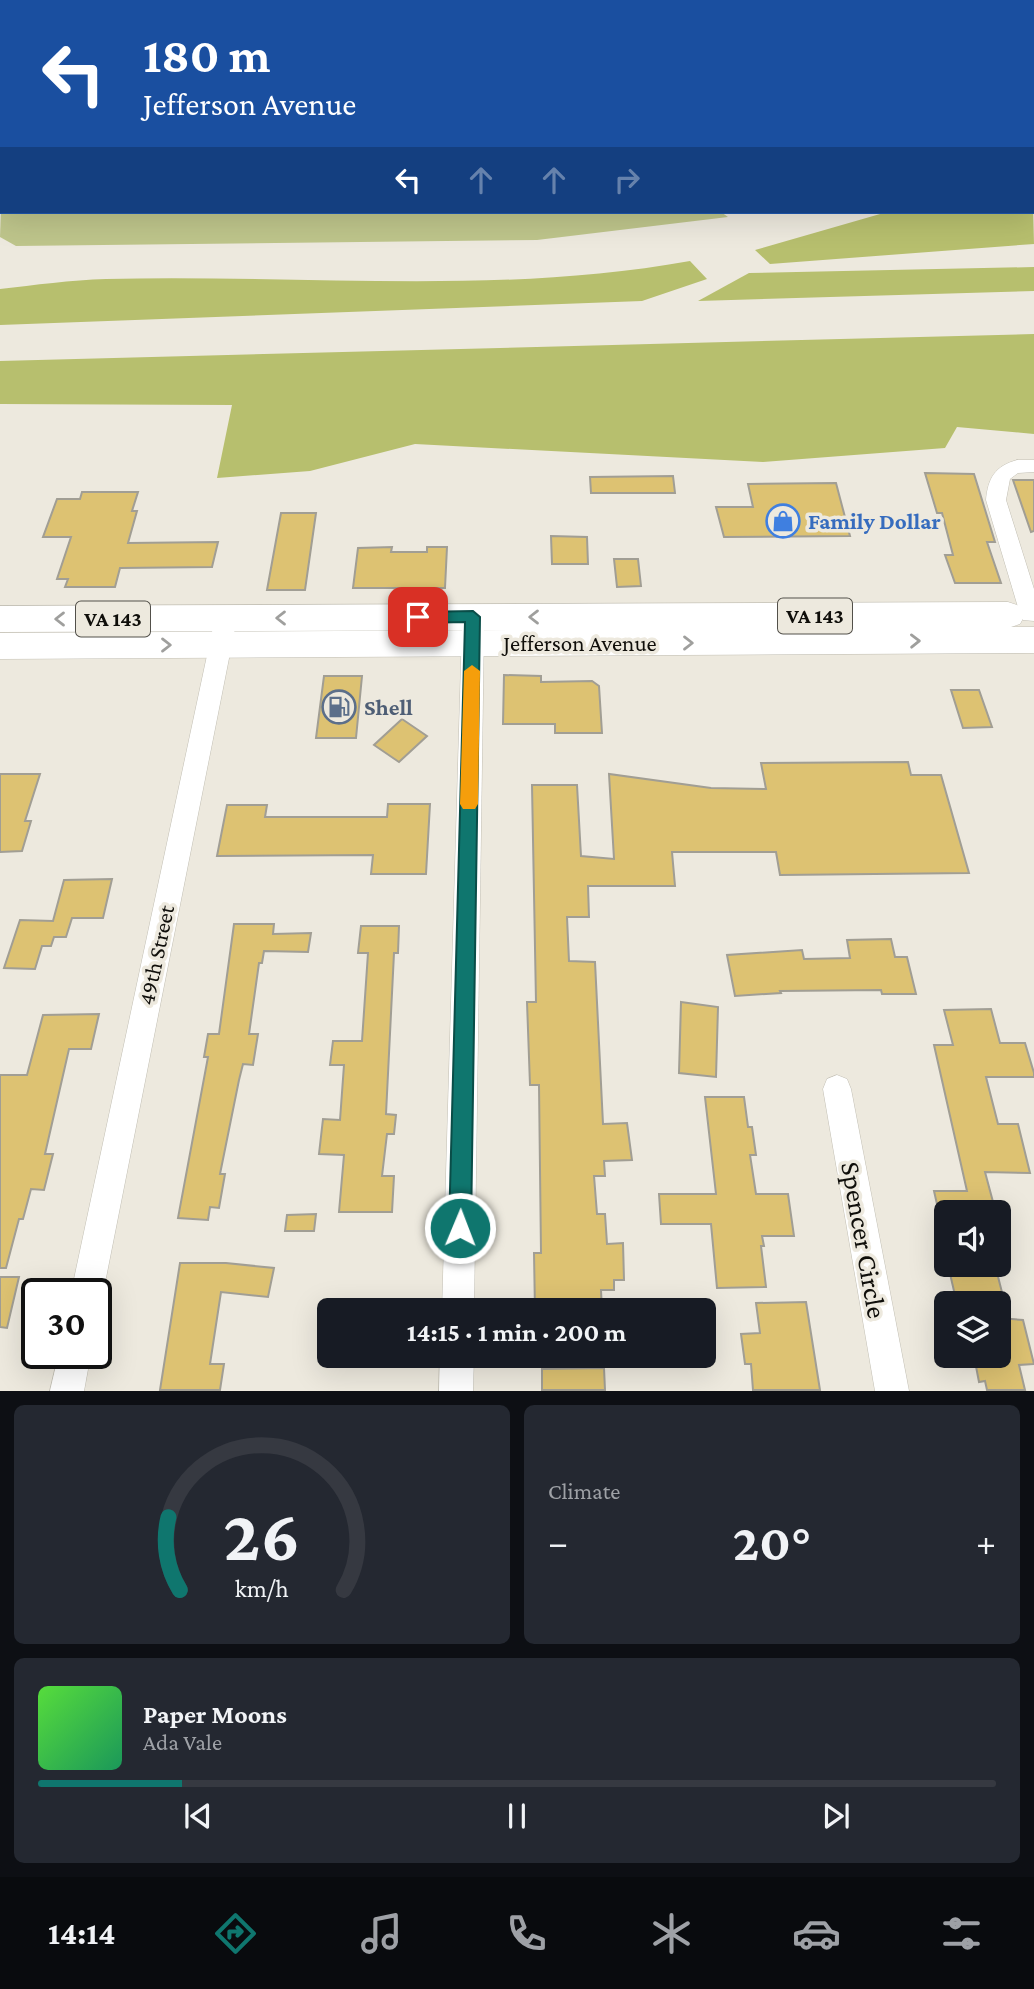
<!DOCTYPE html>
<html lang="en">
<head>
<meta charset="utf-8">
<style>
	body { margin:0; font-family:"Crimson Pro",serif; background:#242831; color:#f1f3f6; height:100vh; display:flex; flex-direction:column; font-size:26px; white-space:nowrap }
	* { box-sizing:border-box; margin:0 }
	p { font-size:23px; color:#9ea1a6 }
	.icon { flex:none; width:38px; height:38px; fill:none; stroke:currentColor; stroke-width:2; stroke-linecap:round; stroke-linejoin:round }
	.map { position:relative; height:1391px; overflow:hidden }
	.sheet { display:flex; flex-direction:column; gap:14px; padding:14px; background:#0d0f14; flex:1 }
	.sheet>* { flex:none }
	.guide { position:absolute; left:0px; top:0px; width:1034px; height:214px; box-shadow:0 7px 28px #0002; background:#1a4fa0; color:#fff; overflow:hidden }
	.buttons { position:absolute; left:934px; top:1200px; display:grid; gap:14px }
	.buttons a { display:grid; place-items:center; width:77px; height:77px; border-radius:10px; background:#171b24; box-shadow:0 7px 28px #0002; font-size:35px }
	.speed { position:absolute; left:21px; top:1278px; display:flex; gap:14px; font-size:35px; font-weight:700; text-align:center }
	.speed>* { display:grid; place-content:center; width:91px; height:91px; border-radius:50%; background:#171b24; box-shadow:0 7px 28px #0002; line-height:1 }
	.speed .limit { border:4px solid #111; border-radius:10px; background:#fff; color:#111 }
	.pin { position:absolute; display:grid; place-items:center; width:60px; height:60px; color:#fff; margin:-30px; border-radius:14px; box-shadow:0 4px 10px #0006 }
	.me { position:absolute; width:77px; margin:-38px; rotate:1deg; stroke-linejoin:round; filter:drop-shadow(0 0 5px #0008) }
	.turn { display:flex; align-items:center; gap:24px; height:147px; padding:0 28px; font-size:32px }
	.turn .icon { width:91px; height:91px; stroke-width:2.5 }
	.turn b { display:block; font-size:49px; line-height:60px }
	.lanes { display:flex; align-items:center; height:66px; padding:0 28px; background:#0003; justify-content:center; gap:35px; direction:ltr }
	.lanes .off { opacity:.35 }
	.big { font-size:52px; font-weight:700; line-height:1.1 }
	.sheet .card { flex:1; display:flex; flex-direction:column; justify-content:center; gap:10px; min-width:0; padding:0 24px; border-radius:10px; background:#242831 }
	.sheet .dial { align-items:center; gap:0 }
	.dial svg { height:182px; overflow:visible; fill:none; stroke:#363941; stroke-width:7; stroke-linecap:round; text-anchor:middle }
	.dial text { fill:#f1f3f6; stroke:none }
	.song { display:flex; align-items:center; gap:21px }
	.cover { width:84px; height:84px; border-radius:10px; background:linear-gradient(135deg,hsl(110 70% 55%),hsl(150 70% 35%)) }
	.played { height:7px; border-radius:4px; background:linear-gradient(90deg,#0f766e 15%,#363941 15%) }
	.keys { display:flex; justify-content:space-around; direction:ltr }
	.heat { display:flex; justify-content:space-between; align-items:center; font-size:38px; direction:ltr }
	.sheet .tiles { flex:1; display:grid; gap:14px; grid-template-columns:1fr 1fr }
	.card:last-child { grid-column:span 2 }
	.trip { position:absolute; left:317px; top:1298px; width:399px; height:70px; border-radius:10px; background:#171b24; box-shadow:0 7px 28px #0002; font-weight:700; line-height:70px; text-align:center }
	.dock { display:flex; height:112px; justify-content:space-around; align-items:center; background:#090b0e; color:#9ea1a6 }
	.dock .icon { width:49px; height:49px }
	.dock .active { color:#0f766e }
	.dock b { font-size:32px; color:#f1f3f6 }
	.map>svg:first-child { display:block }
	.green { fill:#bec58b }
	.forest { fill:#b7bf6e }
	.building { fill:#ddc272; stroke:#a19e94; stroke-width:2 }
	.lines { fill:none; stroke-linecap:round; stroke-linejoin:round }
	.street-casing { stroke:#c2bfb4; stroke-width:1 }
	.primary-casing { stroke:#c2bfb4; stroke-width:1 }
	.street { fill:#fff; fill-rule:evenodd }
	.primary { fill:#fff; fill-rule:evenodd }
	.oneway { stroke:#9f9f9d }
	.route { fill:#0f766e; stroke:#0a4d48; stroke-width:2 }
	.slow { fill:#f59e0b }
	.labels { text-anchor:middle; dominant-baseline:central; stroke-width:7; stroke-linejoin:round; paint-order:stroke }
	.shield { fill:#ede9de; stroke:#52504a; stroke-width:2 }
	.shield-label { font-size:21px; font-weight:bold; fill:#0f0e0a }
	.shop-label { font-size:23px; font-weight:bold; fill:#366cbe; stroke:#ede9de; text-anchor:start }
	.street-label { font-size:23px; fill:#0f0e0a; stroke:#ede9de }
	.service-label { font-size:23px; font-weight:bold; fill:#4e5e75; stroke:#ede9de; text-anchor:start }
	.near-street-label { font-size:28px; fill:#0f0e0a; stroke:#ede9de }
</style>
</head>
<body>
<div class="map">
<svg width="1034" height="1391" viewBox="0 0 1034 1391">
	<rect width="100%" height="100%" fill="#ede9de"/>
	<polygon class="green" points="1,209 2,212 721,212 728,217 537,240 16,246 0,237"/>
	<g class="forest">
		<polygon points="1032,170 1034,244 770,264 755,250 887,212 1032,212"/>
		<path d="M690,261L707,279L642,301L0,325V289C35,285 71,280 106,279C301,274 497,296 690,261Z"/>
		<polygon points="1034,267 1034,291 698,301 749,273"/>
		<polygon points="1034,334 1034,434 957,427 945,448 763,462 415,444 310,471 217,478 232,405 0,404 0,361"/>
	</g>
	<g class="building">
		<polygon points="925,473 974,474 995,542 987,542 1001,583 955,583 945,555 953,555 942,513 937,513"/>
		<polygon points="673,476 675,493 591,493 590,477"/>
		<polygon points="1013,480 1034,480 1034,531 1031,532"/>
		<polygon points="836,483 850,536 724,537 716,507 753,507 748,484"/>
		<polygon points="82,492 138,492 132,511 137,511 128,543 218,542 212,567 120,568 115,587 65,587 68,579 57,579 71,537 43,537 57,499 80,499"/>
		<polygon points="281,513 316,513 305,590 267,590"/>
		<polygon points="551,536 587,537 588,564 552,564"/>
		<polygon points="392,547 391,552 427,552 427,547 447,547 445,588 353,588 358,548"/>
		<polygon points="614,559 638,559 641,586 617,587"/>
		<polygon points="504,675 541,676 541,682 592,681 599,686 602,733 555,733 555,724 503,724"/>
		<polygon points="324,676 362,676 356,738 316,738"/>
		<polygon points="951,690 979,690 992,727 963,728"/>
		<polygon points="402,719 427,736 399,762 374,745"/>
		<polygon points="908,762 911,775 941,775 969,873 780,875 776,852 672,852 675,886 588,886 589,917 567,917 569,961 595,962 603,1124 627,1123 632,1160 604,1161 605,1176 594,1176 597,1214 605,1214 607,1244 623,1243 624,1280 614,1280 614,1290 601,1290 602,1311 535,1311 534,1253 541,1253 539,1085 530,1085 527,1002 536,1002 532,785 577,785 581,856 614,859 609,774 711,788 766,789 761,763"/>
		<polygon points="0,774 40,774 25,821 31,821 22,851 0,852"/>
		<polygon points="388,804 430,804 426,874 371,874 373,855 217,856 227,805 267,805 265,817 387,817"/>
		<polygon points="112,879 103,918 72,918 66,937 54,937 51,946 42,946 35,969 4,968 20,920 53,921 64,880"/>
		<polygon points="234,924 274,924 273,934 311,933 308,952 264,951 262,963 259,963 249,1034 258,1034 253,1065 243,1064 239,1080 220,1174 225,1174 219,1208 210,1207 208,1220 178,1218 208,1057 204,1057 208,1034 219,1034"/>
		<polygon points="361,926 399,926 398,953 394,953 386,1114 396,1115 394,1134 387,1134 382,1176 394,1176 392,1212 339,1212 344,1155 319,1154 323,1119 340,1120 344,1065 330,1065 333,1041 362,1041 368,953 358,953"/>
		<polygon points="891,939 895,957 907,957 916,994 882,994 881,990 780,991 781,993 735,996 727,955 802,950 804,959 850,958 847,940"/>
		<polygon points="681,1002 718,1007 716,1077 679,1073"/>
		<polygon points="991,1009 1000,1043 1025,1043 1034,1073 1034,1077 986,1077 998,1124 1018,1124 1030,1173 985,1172 996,1213 939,1213 934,1191 967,1191 934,1045 953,1045 944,1010"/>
		<polygon points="99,1014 91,1049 69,1049 45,1154 53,1154 44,1190 31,1189 23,1219 19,1219 6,1268 0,1268 0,1075 27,1075 43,1015"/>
		<polygon points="705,1097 744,1097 748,1127 752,1127 756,1155 750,1155 756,1194 788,1194 794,1236 762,1236 764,1246 761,1246 766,1287 717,1288 711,1224 661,1224 659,1194 716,1194"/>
		<polygon points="316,1214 314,1231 285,1231 287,1215"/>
		<polygon points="180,1263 226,1263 274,1268 268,1297 221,1292 210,1364 224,1364 220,1390 160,1390"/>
		<polygon points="948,1265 995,1265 1005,1304 957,1304"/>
		<polygon points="0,1277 19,1277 7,1328 0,1327"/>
		<polygon points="806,1302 820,1390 753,1390 751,1364 745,1364 741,1334 760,1333 756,1303"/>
		<polygon points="999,1318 1023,1320 1034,1364 1019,1365 1025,1390 987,1390 985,1381 979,1382 974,1356 999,1356"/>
		<polygon points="604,1368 605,1390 542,1390 542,1369"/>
	</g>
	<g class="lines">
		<defs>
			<g id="street">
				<polygon points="76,0 88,0 75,2"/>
				<polygon points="211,0 223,0 211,2"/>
				<polygon points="348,0 360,0 347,2"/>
				<path d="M1017,460H1034V472L1018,473L1010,479L1006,500L1034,589V621L1023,620L1020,614L986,500C988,478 995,466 1017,460Z"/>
				<polygon points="226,610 234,612 237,618 103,1293 96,1305 96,1293 71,1293 215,618 218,612"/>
				<polygon points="473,619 481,621 484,627 474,1311 442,1311 462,627 465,621"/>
				<polygon points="837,1075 847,1079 851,1089 909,1391 875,1391 823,1089 827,1079"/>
				<polygon points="59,1353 91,1353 84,1391 50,1391"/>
				<polygon points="440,1356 474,1356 473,1391 439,1391"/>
			</g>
			<polygon id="primary" points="1008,602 1020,606 1025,615 1020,624 1011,627 1034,627 1034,653 0,659 0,633 527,630 0,632 0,606"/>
		</defs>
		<use href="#street" class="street-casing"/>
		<use href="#primary" class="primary-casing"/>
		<use href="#street" class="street"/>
		<use href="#primary" class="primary"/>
	</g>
	<defs><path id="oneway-chevron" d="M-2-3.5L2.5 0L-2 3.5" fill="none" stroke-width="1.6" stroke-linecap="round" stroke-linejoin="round" transform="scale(1.75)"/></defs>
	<g class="oneway">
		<use href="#oneway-chevron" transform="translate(534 617) rotate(180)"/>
		<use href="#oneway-chevron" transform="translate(281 618) rotate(180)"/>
		<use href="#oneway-chevron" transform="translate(60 619) rotate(180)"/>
		<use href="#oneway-chevron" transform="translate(915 641) rotate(-1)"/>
		<use href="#oneway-chevron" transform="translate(688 643)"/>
		<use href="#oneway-chevron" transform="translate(166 645)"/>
	</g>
	<polygon class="route" points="473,611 480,617 471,1228 467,1236 460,1239 452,1236 449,1228 465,622 418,623 410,617 418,612"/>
	<polygon class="slow" points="472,665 480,671 478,804 475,809 463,809 460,804 464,671"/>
	<defs>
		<symbol id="shop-ring" viewBox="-11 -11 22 22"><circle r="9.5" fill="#ede9de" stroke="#3f7fe0" stroke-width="1.5"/><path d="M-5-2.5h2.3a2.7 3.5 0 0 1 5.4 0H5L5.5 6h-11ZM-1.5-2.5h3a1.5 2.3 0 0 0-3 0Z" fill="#3f7fe0"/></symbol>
		<symbol id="fuel-ring" viewBox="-11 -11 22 22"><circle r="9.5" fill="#ede9de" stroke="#5c6f8a" stroke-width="1.5"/><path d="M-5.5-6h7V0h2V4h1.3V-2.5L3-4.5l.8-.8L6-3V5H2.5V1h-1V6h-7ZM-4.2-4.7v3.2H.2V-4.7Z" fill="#5c6f8a"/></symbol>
	</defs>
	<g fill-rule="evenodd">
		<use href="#shop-ring" x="764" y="502" width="38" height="38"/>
		<use href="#fuel-ring" x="320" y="688" width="38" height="38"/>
	</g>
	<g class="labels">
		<g class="shield">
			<rect x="778" y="598.5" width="74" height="35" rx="5"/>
			<rect x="76" y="601.5" width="74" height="35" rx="5"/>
		</g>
		<g class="shield-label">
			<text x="815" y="616">VA 143</text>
			<text x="113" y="619">VA 143</text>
		</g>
		<g class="shop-label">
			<text x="808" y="521">Family Dollar</text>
		</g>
		<g class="street-label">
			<text x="580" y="643">Jefferson Avenue</text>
			<text transform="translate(156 955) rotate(-78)">49th Street</text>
		</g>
		<g class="service-label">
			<text x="364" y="707">Shell</text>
		</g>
		<g class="near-street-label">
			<text transform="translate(864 1240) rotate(80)">Spencer Circle</text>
		</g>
	</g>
</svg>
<div class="buttons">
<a><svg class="icon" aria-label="sound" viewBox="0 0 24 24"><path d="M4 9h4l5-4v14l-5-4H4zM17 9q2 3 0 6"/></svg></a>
<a><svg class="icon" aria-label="layers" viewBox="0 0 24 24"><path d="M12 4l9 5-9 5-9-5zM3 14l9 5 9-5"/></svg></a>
</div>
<div class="speed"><div class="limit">30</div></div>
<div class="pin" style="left:418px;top:617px;background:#d93025"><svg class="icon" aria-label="arrive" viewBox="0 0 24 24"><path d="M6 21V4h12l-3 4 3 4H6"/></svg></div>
<svg class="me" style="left:460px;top:1228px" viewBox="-20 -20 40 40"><circle r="17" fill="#0f766e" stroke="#fff" stroke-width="3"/><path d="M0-11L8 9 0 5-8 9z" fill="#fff"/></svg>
<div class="trip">14:15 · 1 min · 200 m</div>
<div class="guide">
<div class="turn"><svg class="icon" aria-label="left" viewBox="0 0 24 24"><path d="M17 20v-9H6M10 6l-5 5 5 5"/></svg><div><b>180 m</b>Jefferson Avenue</div></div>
<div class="lanes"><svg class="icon" aria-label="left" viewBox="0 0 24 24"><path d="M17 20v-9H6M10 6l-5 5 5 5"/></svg><svg class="icon off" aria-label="ahead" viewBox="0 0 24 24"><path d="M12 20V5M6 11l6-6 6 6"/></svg><svg class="icon off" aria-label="ahead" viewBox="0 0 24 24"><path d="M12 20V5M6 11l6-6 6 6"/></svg><svg class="icon off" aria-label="right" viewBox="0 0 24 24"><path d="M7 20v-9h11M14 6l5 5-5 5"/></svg></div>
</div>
</div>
<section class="sheet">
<div class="tiles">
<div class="card dial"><svg viewBox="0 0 100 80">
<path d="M14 69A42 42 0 1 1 86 69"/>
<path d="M14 69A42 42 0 0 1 9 37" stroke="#0f766e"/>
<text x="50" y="56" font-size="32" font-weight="700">26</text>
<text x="50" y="72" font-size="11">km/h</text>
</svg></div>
<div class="card"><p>Climate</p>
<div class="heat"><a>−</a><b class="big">20°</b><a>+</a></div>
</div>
<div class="card">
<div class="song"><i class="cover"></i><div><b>Paper Moons</b><p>Ada Vale</p></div></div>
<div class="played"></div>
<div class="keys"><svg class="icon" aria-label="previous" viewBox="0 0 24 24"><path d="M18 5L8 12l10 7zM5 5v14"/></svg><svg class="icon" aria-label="pause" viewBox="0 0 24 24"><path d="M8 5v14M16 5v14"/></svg><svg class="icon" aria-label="next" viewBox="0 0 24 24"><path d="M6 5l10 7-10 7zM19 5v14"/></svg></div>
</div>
</div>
</section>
<nav class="dock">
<b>14:14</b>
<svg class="icon active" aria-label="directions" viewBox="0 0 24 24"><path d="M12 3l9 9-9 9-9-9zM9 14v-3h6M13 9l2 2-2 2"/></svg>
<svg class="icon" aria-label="music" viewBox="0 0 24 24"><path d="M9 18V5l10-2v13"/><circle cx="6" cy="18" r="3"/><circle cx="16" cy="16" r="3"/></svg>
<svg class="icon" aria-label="phone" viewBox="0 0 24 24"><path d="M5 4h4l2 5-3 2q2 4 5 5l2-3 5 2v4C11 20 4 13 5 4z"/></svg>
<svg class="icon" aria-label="climate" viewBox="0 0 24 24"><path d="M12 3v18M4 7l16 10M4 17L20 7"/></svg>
<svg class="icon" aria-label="car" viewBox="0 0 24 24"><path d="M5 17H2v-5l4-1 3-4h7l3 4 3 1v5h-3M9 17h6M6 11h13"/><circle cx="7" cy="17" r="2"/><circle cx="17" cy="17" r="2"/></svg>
<svg class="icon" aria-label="filters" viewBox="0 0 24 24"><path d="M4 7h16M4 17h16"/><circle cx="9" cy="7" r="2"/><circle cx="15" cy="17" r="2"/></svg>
</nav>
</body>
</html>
